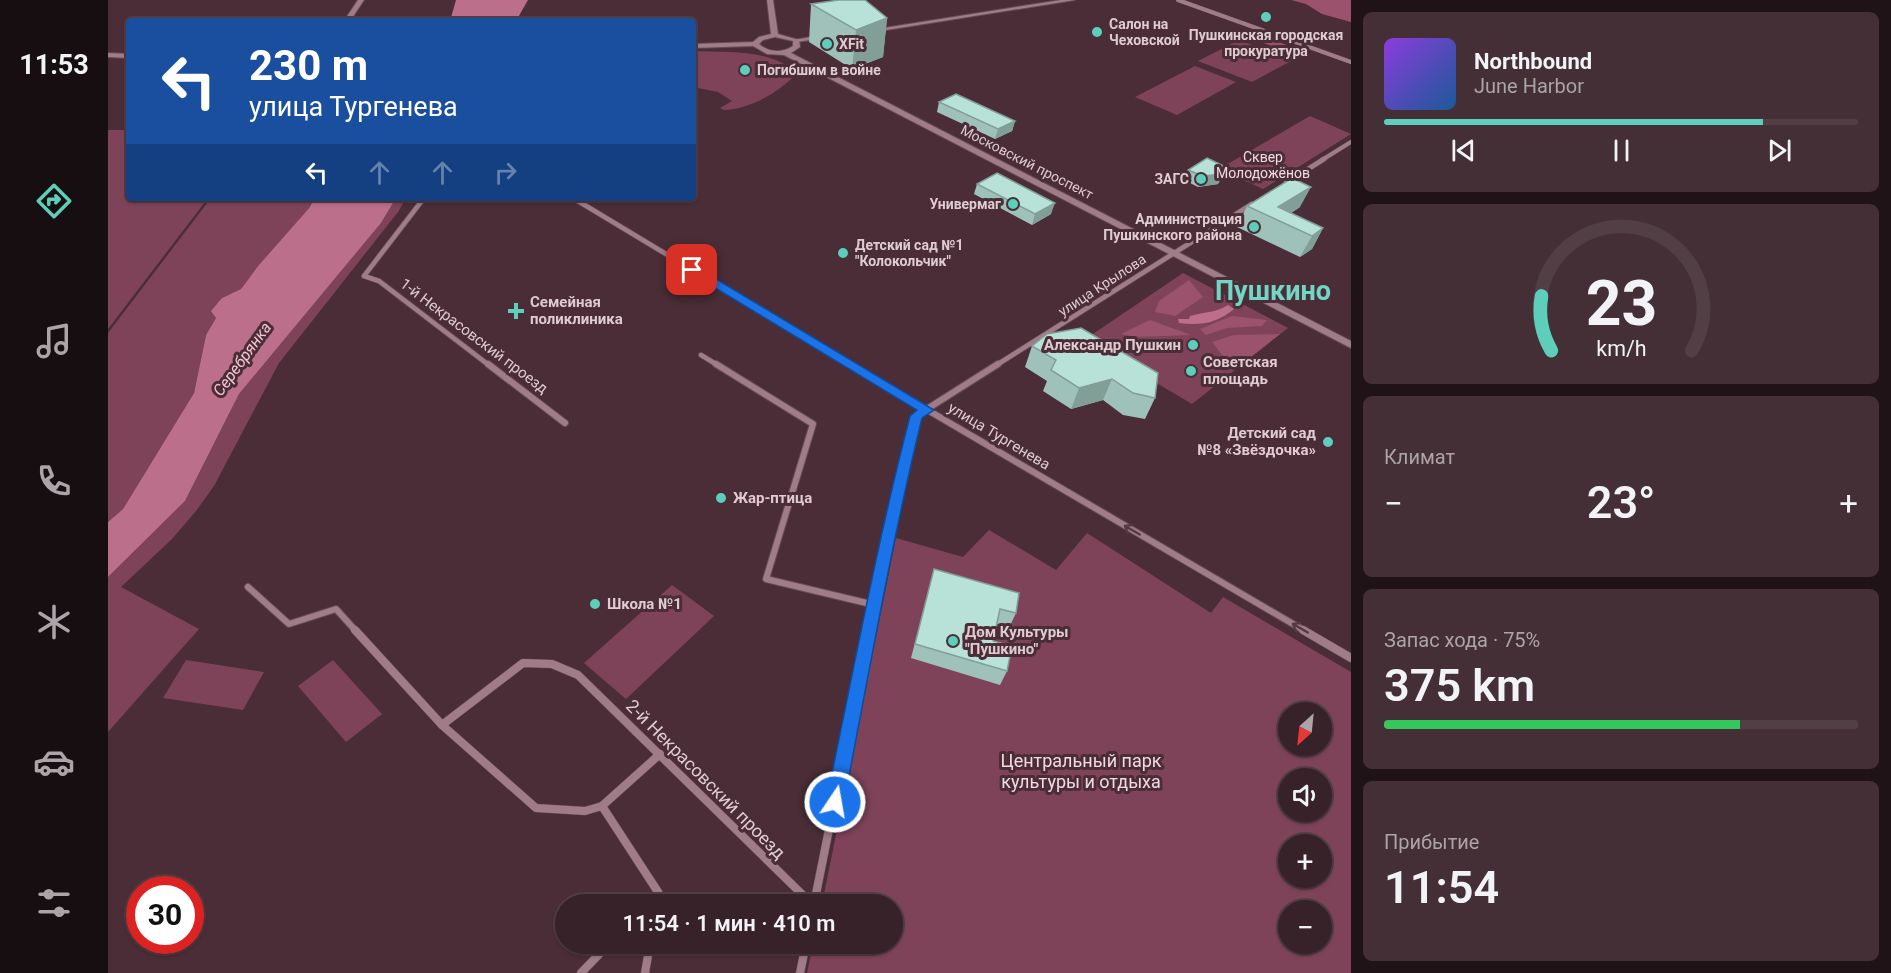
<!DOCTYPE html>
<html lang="ru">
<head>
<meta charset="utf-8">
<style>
	body { margin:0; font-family:Roboto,sans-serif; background:#432f35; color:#f1f3f6; height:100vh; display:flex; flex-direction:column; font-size:22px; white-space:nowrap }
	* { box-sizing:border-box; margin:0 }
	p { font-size:20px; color:#aba4a8 }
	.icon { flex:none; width:33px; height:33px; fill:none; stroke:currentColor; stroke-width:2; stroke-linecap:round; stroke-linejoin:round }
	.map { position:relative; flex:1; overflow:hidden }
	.sheet { display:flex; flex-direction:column; gap:12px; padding:12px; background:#1f1317; width:540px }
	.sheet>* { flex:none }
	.hud { position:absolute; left:18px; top:18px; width:570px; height:183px; border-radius:6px; box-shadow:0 2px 4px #0004,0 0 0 2px #523f46; background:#1a4fa0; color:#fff; overflow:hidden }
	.needle { width:39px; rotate:207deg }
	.controls { position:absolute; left:1170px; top:702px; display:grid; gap:12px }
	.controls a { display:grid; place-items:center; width:54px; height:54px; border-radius:50%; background:#382229; box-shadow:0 2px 4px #0004,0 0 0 2px #523f46; font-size:30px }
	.speed { position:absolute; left:18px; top:876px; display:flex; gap:12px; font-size:30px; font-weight:700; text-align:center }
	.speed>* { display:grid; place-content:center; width:78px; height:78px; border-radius:50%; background:#382229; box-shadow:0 2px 4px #0004,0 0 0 2px #523f46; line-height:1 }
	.speed .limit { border:9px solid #d22; background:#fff; color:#111 }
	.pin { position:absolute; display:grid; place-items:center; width:51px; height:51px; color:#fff; margin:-26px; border-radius:12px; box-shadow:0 3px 9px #0006 }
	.me { position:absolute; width:66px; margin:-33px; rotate:12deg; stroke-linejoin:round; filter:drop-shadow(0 0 4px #0008) }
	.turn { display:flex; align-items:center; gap:21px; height:126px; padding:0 24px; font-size:27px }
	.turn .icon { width:78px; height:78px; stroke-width:2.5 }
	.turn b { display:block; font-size:42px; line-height:51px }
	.lanes { display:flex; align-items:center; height:57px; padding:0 24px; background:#0003; justify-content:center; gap:30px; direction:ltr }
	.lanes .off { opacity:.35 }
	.big { font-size:45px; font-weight:600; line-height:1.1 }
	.sheet .tile { flex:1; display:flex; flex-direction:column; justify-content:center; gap:9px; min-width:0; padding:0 21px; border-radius:9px; background:#432f35 }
	.sheet .dial { align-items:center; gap:0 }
	.dial svg { height:156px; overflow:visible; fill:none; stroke:#523f46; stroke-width:7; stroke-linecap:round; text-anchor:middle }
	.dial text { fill:#f1f3f6; stroke:none }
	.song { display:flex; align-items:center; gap:18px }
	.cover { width:72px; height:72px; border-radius:9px; background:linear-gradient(135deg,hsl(270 70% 55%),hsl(210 70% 35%)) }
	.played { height:6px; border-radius:3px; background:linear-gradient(90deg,#5cceba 80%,#523f46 80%) }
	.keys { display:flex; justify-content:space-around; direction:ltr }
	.heat { display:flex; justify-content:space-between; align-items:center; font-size:33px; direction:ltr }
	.charge { height:9px; border-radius:4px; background:linear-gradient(90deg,#34c759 75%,#523f46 0) }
	.trip { position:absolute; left:447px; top:894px; width:348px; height:60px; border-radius:30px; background:#382229; box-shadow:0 2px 4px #0004,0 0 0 2px #523f46; font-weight:600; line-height:60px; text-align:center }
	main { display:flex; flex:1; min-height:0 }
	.dock { display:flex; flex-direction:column; width:108px; justify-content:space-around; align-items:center; background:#160e10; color:#aba4a8 }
	.dock .icon { width:42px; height:42px }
	.dock .current { color:#5cceba }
	.dock b { font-size:27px; color:#f1f3f6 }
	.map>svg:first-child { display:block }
	.green { fill:#7f4359; fill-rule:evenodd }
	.forest { fill:#9b526d }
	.water { fill:#bb6f8a }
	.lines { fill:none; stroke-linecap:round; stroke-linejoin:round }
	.minor-far3-casing { stroke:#644b54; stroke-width:4.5 }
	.minor-far2-casing { stroke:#644b54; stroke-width:6 }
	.minor-far1-casing { stroke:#644b54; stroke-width:8 }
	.minor-casing { stroke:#644b54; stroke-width:9 }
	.tertiary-casing { stroke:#644b54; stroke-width:2 }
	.secondary-casing { stroke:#644b54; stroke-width:2 }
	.minor-far3 { stroke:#9f7c87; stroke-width:4 }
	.minor-far2 { stroke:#9f7c87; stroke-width:4.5 }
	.minor-far1 { stroke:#9f7c87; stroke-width:6 }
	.minor { stroke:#9f7c87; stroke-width:8 }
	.tertiary { fill:#9f7c87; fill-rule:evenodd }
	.secondary { fill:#9f7c87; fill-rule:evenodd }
	.wall { fill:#9ec2ba }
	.shaded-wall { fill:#819e97 }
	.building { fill:#b8e2d8; stroke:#819e97; stroke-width:1.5 }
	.oneway { stroke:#573943 }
	.route { fill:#1a73e8; stroke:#114b97; stroke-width:1.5 }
	.poi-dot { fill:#5cceba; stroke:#4a2d37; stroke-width:2 }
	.labels { text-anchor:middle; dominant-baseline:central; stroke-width:6; stroke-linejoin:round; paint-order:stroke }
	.far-poi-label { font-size:14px; font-weight:bold; fill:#dfccd1; stroke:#4a2d37; text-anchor:start }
	.far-park-label { font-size:14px; fill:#f1dae1; stroke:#4a2d37 }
	.far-street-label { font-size:14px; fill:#dfccd1; stroke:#4a2d37 }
	.poi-label { font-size:15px; font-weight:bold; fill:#dfccd1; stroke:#4a2d37; text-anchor:start }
	.street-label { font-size:15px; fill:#dfccd1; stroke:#4a2d37 }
	.water-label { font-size:16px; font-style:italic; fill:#f2c6d3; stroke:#4a2d37 }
	.near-park-label { font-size:18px; fill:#f1dae1; stroke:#4a2d37 }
	.near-street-label { font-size:18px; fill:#dfccd1; stroke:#4a2d37 }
	.town-label { font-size:27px; font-weight:bold; fill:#71d7c4; stroke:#4a2d37 }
</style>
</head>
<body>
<main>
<nav class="dock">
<b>11:53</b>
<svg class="icon current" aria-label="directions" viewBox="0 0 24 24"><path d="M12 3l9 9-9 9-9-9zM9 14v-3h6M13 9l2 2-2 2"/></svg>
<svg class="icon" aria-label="music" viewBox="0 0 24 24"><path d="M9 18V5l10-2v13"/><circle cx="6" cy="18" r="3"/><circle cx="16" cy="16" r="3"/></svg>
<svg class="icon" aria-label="phone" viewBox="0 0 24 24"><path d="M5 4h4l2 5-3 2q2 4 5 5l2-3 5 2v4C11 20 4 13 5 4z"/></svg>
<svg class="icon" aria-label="climate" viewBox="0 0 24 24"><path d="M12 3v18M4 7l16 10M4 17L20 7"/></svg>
<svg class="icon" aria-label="car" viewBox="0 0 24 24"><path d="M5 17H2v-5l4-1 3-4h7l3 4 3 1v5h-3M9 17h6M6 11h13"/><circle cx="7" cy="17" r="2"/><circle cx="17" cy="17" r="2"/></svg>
<svg class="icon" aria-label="filters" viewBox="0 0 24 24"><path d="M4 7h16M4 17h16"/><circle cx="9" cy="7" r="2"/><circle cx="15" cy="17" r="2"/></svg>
</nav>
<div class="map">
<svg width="1243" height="973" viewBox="0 0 1243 973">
	<rect width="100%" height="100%" fill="#4a2d37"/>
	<g class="green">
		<polygon points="1131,40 1185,60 1144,82 1090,61"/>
		<path d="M585,51C621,53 660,48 689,73C672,92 642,109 616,110L612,108L624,101L610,92L585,87Z"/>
		<polygon points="1087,66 1128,82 1069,115 1027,97"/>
		<polygon points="1202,116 1243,134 1155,189 1111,169"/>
		<polygon points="0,130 21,130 21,198 100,198 0,329"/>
		<polygon points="103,198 206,198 202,207 150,266 133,289 114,298 108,318 98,335 86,393 15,509 0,522 0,333"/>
		<polygon points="288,198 298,198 290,212 171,363 106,486 88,511 64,539 13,587 91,629 0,732 0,577 77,501 131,394 273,223"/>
		<polygon points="1075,273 1180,328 1084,404 976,340"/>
		<path d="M881,530L948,570L979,533L1103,613L1115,597L1243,672V973H699L705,944H784V904H714L788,538L855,557ZM1180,712H1214V746H1180ZM1180,778H1214V812H1180ZM1180,844H1214V878H1180ZM1180,910H1214V944H1180Z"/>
		<polygon points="564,585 606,616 518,699 476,663"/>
		<polygon points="78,660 156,672 135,710 55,698"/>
		<polygon points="225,660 274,714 238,742 190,686"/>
	</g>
	<g class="forest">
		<polygon points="1183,0 1243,0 1243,22 1214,14 1198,4"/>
		<polygon points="1145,33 1198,52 1185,60 1169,54 1175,50 1139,37"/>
		<polygon points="1081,280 1095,297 1067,316 1047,312 1051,301"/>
		<polygon points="1124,316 1159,320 1154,326 1119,328 1098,335 1092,329"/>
		<polygon points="1042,320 1083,335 1028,337 1013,334"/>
		<polygon points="1172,334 1135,363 1115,356 1104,342 1126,335"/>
	</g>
	<g class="water">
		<polygon points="348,0 420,0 408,21 342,21"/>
		<polygon points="206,198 288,198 273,223 131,394 77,501 0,577 0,522 15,509 86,393 98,335 108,318 103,311 114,298 133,289 150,266 202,207"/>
		<path d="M1120,305L1126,309C1109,323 1093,326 1071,323L1070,319H1081L1082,316C1095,312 1108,313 1120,305Z"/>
	</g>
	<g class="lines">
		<defs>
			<g id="minor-far3">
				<polyline points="1070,0 1243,62"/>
				<polyline points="1214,160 1243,142"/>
			</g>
			<g id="minor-far2">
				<polyline points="1178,183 1216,159"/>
				<polyline points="316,198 256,276 271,281 382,366"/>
				<polyline points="465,198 744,366"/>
				<polyline points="593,355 611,366"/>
				<polyline points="887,366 1144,204"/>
			</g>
			<g id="minor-far1">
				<polyline points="380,364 457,423"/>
				<polyline points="608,364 705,424 658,579 767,605"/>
				<polyline points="741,364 1197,631"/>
				<polyline points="140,587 181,624 228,609 248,631"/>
				<polyline points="760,631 808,416 890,364"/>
			</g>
			<g id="minor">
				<polyline points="247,630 334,725 428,808 477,811 494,806 552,754"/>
				<polyline points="1195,630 1243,658"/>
				<polyline points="334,725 415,663 444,664 470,675 704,904"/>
				<polyline points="494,806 550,892 548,904"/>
				<polyline points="539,904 550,892"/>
				<polyline points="706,904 761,630"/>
				<polyline points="473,973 501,944"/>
				<polyline points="537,973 542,944"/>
				<polyline points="692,973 698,944"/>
			</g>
			<g id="tertiary">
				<polygon points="250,0 256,0 242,21 236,21"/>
				<polygon points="953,0 967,0 766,32 763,30"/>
				<polygon points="715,35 717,36 717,38 688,42 685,40"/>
			</g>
			<g id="secondary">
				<path d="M659,0H665L670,34L691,40L692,47L683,53L1243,341V348L676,55L659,54L645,46L585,48V44L645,42L651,37L663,34ZM667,37L685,41V46C674,53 661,53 651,44L655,40Z"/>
				<polygon points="0,53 21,54 21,58 0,57"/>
			</g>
		</defs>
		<use href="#minor-far3" class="minor-far3-casing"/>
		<use href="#minor-far2" class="minor-far2-casing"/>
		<use href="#minor-far1" class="minor-far1-casing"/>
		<use href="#minor" class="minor-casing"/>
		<use href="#tertiary" class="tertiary-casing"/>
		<use href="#secondary" class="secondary-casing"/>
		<use href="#minor-far3" class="minor-far3"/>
		<use href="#minor-far2" class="minor-far2"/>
		<use href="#minor-far1" class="minor-far1"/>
		<use href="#minor" class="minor"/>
		<use href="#tertiary" class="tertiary"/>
		<use href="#secondary" class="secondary"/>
	</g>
	<g class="wall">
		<polygon points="703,4 779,18 775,57 744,69 701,42"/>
		<polygon points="831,102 907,121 904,131 887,139 829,112"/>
		<polygon points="1080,170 1115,174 1110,184 1090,187 1076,180"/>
		<polygon points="869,184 943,214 924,225 866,194"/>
		<polygon points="1139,206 1192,207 1183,213 1215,228 1204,249 1192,257 1129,227"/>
		<polygon points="939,334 1047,398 1037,419 1015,415 995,400 963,409 935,391 939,381 917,367 924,346"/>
		<polygon points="826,569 908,613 901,628 889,624 885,641 899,671 892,685 803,658"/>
	</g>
	<g class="shaded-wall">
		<polygon points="779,18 775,57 744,69 748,30"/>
		<polygon points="907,121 904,131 887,139 890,129"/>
		<polygon points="1115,174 1110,184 1090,187 1095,176"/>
		<polygon points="1203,187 1192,207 1171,221 1170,207"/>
		<polygon points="947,203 943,214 924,225 927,214"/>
		<polygon points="1215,228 1204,249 1192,257 1204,236"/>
		<polygon points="1004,379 995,400 963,409 971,388"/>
	</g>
	<g class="building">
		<polygon points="731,0 757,0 779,18 748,30 703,4"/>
		<polygon points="848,94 907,121 890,129 831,102"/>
		<polygon points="1099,158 1118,167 1115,174 1095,176 1080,170"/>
		<polygon points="889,173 947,203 927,214 869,184"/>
		<polygon points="1184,178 1203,187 1170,207 1215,228 1204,236 1139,206"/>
		<polygon points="973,328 1050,373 1047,398 1025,393 1004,379 971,388 943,370 948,360 924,346 939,334"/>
		<polygon points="826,569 911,593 908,613 892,609 885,641 904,646 899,671 807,644"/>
	</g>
	<defs><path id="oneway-shaft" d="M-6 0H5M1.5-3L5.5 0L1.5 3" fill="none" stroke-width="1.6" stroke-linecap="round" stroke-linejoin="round" transform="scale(1.5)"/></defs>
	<g class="oneway">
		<use href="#oneway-shaft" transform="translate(1024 530) rotate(-150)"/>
		<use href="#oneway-shaft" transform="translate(1192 628) rotate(-150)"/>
	</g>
	<path class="route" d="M581,267H588L826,410L814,418C783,545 761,674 736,802L733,808L727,811L721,808L718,802C745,673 769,543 802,416L809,410L581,272Z"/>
	<g class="poi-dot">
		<circle cx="1158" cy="17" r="6"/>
		<circle cx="989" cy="32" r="6"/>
		<circle cx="719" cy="44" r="6"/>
		<circle cx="637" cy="70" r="6"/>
		<circle cx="1093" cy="179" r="6"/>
		<circle cx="905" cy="204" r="6"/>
		<circle cx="1146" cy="227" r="6"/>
		<circle cx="735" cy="253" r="6"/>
		<path d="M405 302h6v6h6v6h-6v6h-6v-6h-6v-6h6z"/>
		<circle cx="1085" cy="345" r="6"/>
		<circle cx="1083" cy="371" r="6"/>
		<circle cx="1220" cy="442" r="6"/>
		<circle cx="613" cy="498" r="6"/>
		<circle cx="487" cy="604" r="6"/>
		<circle cx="845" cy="641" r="6"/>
	</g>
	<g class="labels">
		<g class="far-poi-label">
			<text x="1001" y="24">Салон на<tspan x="1001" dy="16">Чеховской</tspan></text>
			<text x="1158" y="35" text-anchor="middle">Пушкинская городская<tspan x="1158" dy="16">прокуратура</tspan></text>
			<text x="731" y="44">XFit</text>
			<text x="649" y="70">Погибшим в войне</text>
			<text x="1081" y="179" text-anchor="end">ЗАГС</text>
			<text x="893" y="204" text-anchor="end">Универмаг</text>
			<text x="1134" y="219" text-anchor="end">Администрация<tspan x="1134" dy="16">Пушкинского района</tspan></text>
			<text x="747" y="245">Детский сад №1<tspan x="747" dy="16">"Колокольчик"</tspan></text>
		</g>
		<g class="far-park-label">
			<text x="1155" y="157">Сквер<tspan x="1155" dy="16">Молодожёнов</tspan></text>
		</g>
		<g class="far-street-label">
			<text transform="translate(919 162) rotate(27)">Московский проспект</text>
			<text transform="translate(994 285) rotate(-33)">улица Крылова</text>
		</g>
		<g class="poi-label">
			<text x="422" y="302">Семейная<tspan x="422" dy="17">поликлиника</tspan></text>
			<text x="1073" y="345" text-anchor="end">Александр Пушкин</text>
			<text x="1095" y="362">Советская<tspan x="1095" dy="17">площадь</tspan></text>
			<text x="1208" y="433" text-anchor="end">Детский сад<tspan x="1208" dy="17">№8 «Звёздочка»</tspan></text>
			<text x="625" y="498">Жар-птица</text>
			<text x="499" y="604">Школа №1</text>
			<text x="857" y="632">Дом Культуры<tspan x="857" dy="17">"Пушкино"</tspan></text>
		</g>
		<g class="street-label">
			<text transform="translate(366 336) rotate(37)">1-й Некрасовский проезд</text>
			<text transform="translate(891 436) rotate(31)">улица Тургенева</text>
		</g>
		<g class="water-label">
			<text transform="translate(134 359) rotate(-54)">Серебрянка</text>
		</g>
		<g class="near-park-label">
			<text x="973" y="760">Центральный парк<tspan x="973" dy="21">культуры и отдыха</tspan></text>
		</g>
		<g class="near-street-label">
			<text transform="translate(598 779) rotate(45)">2-й Некрасовский проезд</text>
		</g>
		<g class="town-label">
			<text x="1165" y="291">Пушкино</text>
		</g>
	</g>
</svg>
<div class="controls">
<a><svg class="needle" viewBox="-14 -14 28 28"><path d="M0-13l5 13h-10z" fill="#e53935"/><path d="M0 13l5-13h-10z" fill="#aba4a8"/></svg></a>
<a><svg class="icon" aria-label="sound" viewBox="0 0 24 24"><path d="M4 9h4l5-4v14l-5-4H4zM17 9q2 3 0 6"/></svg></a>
<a>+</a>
<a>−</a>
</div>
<div class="speed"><div class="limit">30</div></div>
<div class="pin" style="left:584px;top:270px;background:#d93025"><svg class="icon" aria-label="arrive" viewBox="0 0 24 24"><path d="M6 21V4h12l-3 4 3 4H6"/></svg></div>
<svg class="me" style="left:727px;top:802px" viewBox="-20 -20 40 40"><circle r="17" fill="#1a73e8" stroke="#fff" stroke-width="3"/><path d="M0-11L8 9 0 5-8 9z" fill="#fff"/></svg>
<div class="trip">11:54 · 1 мин · 410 m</div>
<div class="hud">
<div class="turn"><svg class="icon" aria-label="left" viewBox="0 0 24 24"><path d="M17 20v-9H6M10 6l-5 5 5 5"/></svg><div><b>230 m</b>улица Тургенева</div></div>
<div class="lanes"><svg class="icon" aria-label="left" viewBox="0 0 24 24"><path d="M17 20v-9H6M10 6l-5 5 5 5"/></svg><svg class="icon off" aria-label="ahead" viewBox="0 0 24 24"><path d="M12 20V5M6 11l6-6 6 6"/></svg><svg class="icon off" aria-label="ahead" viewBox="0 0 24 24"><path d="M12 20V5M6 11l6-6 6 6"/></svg><svg class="icon off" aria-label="right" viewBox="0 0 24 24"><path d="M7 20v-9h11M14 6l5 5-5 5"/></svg></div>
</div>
</div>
<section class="sheet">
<div class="tile">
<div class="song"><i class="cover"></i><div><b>Northbound</b><p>June Harbor</p></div></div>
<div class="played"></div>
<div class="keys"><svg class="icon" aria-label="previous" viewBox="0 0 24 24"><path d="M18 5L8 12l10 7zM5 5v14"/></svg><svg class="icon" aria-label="pause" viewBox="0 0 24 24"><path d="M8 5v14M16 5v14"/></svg><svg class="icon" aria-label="next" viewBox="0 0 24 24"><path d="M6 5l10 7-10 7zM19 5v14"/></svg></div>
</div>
<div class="tile dial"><svg viewBox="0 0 100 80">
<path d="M14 69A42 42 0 1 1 86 69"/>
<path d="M14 69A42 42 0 0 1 9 41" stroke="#5cceba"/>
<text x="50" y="56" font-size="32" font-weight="700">23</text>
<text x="50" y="72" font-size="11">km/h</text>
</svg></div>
<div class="tile"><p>Климат</p>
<div class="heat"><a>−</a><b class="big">23°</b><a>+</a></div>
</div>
<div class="tile"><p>Запас хода · 75%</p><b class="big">375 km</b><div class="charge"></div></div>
<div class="tile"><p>Прибытие</p><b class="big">11:54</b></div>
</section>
</main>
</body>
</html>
